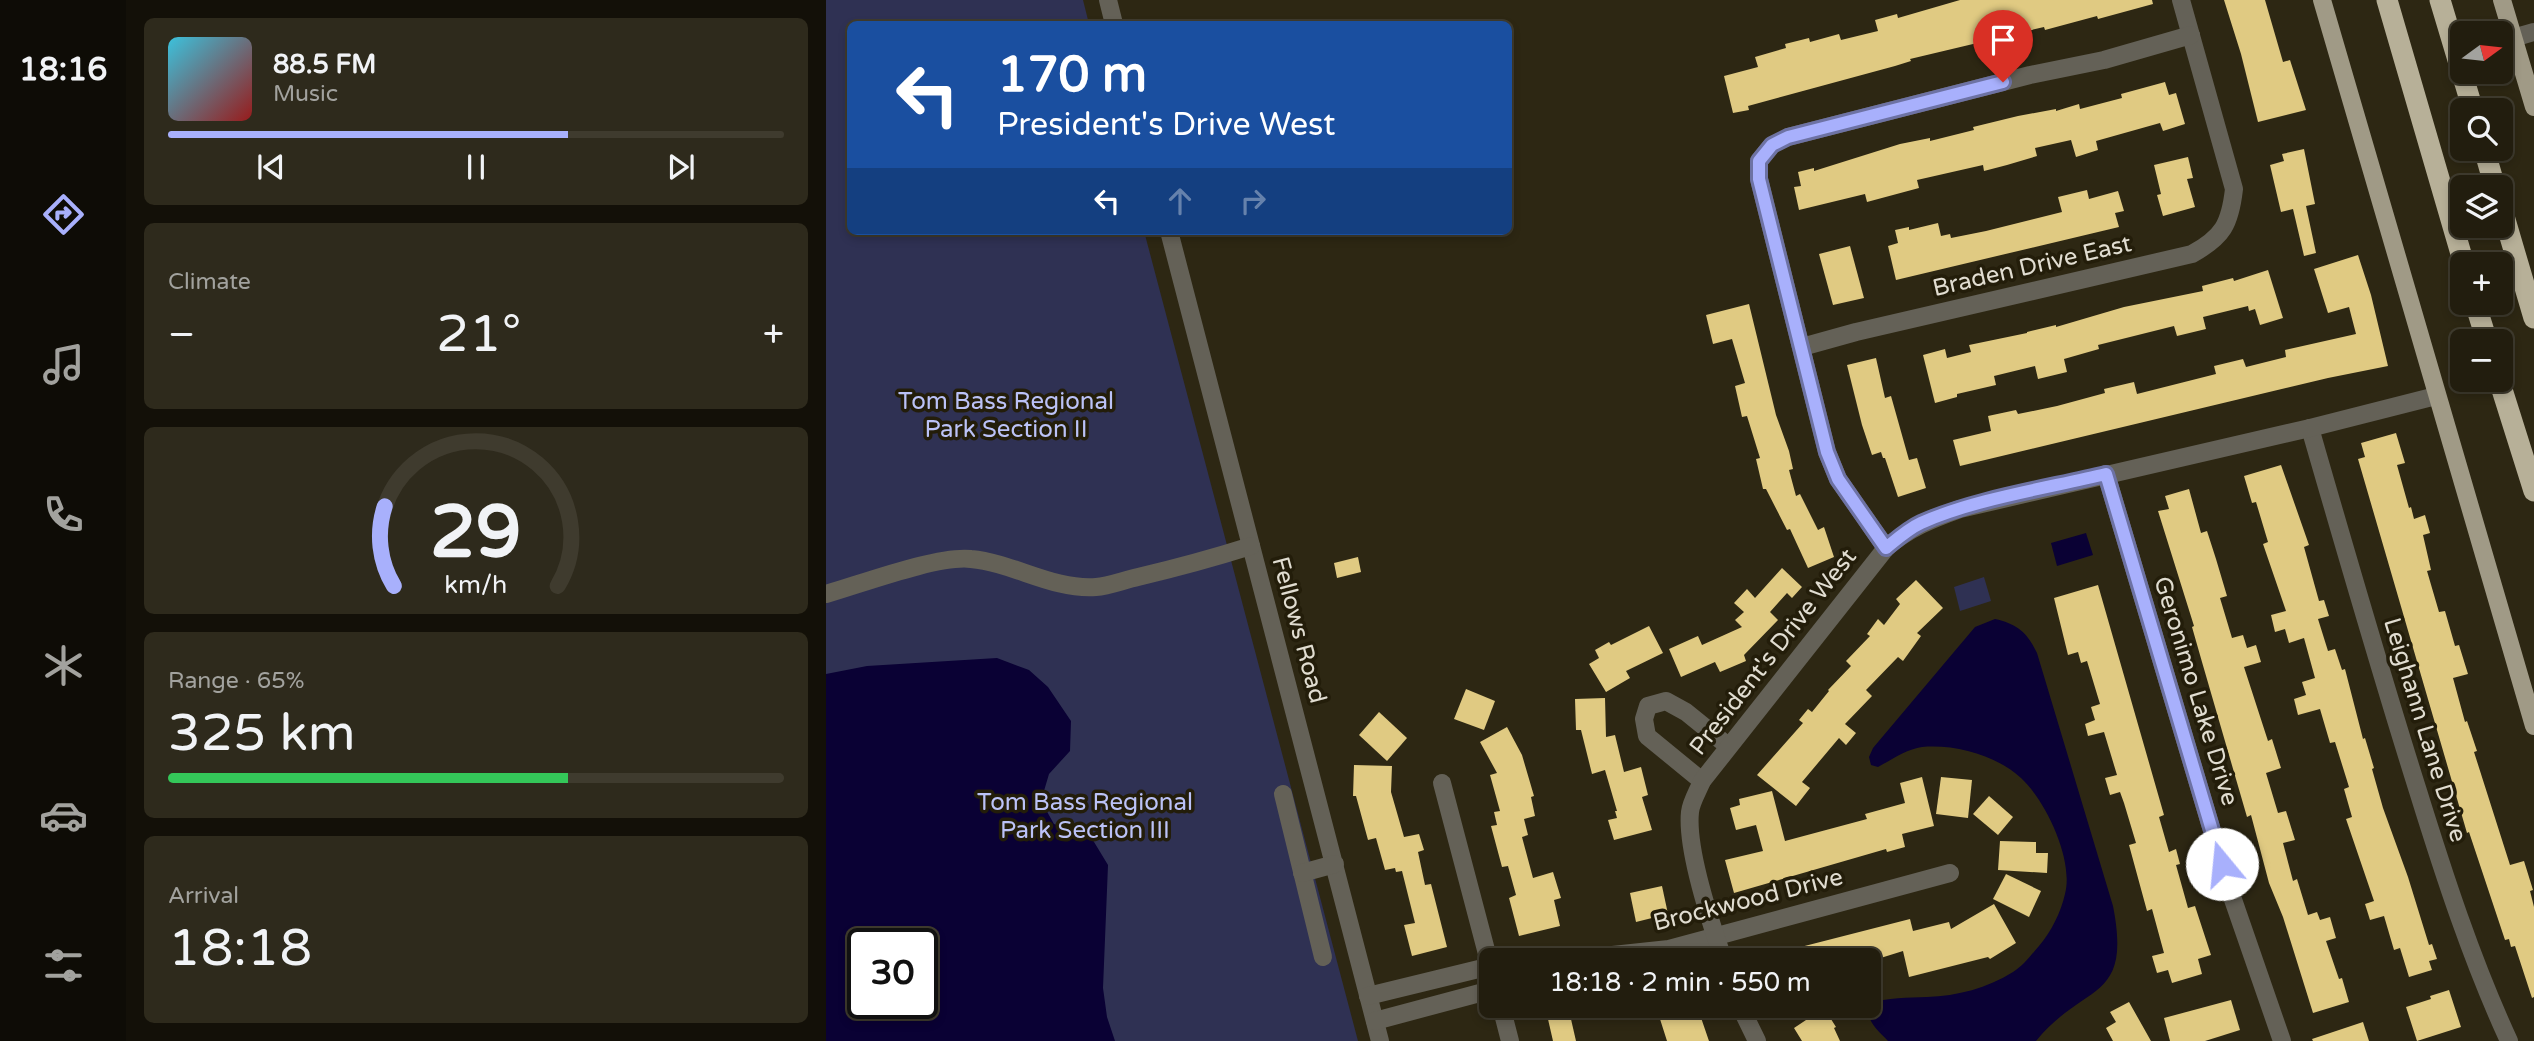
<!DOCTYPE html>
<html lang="en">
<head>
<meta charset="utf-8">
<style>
	body { margin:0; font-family:"Varela Round",sans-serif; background:#2e2a1c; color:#f1f3f6; height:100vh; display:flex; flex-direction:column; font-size:26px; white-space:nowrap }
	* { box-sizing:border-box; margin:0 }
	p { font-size:23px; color:#a2a29e }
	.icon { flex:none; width:38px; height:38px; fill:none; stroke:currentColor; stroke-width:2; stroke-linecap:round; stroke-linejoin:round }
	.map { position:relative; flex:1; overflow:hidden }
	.panel { display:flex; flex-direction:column; gap:18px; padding:18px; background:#131008; width:700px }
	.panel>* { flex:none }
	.guide { position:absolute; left:21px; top:21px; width:665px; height:214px; border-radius:10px; box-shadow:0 4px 10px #0003,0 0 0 2px #3f3b2e; background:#1a4fa0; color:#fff; overflow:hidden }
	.needle { width:46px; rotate:75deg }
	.controls { position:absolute; left:1624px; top:21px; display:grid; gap:14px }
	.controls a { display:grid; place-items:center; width:63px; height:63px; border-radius:10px; background:#221d0e; box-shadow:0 4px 10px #0003,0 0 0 2px #3f3b2e; font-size:35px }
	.speed { position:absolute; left:21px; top:928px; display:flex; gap:14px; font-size:35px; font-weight:700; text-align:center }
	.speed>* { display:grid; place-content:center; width:91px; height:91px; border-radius:50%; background:#221d0e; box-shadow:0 4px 10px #0003,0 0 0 2px #3f3b2e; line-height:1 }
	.speed .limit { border:4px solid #111; border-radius:10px; background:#fff; color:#111 }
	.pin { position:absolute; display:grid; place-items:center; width:60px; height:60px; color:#fff; margin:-72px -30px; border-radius:50% 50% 50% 0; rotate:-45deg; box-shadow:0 0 7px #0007 }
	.pin .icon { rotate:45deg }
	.me { position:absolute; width:77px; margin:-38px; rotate:343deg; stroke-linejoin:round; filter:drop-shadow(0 0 5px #0008) }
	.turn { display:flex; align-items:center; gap:24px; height:147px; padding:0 35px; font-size:32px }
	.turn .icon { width:91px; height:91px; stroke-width:2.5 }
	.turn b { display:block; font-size:49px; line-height:60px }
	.lanes { display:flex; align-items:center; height:66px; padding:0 35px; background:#0003; justify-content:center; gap:35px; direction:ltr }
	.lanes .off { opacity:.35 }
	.big { font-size:52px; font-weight:600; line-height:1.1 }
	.panel .tile { flex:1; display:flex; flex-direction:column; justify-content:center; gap:10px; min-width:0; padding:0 24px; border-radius:10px; background:#2e2a1c }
	.panel .dial { align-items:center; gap:0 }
	.dial svg { height:182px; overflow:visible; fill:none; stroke:#3f3b2e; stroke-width:7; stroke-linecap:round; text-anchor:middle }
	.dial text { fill:#f1f3f6; stroke:none }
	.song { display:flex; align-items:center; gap:21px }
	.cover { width:84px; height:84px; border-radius:10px; background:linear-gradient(135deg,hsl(190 70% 55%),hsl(0 70% 35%)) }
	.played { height:7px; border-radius:4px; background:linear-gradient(90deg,#a8b0fc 65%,#3f3b2e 65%) }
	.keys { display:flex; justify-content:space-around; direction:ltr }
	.heat { display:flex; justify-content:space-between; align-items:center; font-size:38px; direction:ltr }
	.charge { height:10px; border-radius:5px; background:linear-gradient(90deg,#34c759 65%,#3f3b2e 0) }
	.trip { position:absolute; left:653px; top:948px; width:402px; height:70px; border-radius:10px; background:#221d0e; box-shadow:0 4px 10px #0003,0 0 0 2px #3f3b2e; font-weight:600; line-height:70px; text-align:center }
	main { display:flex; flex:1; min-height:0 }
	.dock { display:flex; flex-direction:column; width:126px; justify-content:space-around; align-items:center; background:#0e0c06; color:#a2a29e }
	.dock .icon { width:49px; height:49px }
	.dock .active { color:#a8b0fc }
	.dock b { font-size:32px; color:#f1f3f6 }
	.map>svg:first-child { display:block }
	.green { fill:#2f3153; fill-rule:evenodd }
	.water { fill:#0a0134; fill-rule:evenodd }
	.building { fill:#e0ca82 }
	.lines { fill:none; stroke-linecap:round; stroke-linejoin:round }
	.minor { stroke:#646157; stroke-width:18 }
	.major { stroke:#a09a86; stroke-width:18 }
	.highway { stroke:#b7b098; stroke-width:21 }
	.route-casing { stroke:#6d72a4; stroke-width:18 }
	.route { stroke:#a8b0fc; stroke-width:12 }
	.labels { text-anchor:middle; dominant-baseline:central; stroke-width:7; stroke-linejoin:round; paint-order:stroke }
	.street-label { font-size:24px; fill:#e1ddd1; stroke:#231d0a }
	.park-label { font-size:24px; fill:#bbc2f7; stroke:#231d0a }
</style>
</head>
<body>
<main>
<nav class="dock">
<b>18:16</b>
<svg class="icon active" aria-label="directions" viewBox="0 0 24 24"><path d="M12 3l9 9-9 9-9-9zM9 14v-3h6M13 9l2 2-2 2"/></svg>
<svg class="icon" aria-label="music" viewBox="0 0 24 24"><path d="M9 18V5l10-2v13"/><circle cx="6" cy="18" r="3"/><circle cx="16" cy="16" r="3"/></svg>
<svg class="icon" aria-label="phone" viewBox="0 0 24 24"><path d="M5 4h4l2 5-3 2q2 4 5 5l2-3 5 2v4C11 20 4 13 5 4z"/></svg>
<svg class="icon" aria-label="climate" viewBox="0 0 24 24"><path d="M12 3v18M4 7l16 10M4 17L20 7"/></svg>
<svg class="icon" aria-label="car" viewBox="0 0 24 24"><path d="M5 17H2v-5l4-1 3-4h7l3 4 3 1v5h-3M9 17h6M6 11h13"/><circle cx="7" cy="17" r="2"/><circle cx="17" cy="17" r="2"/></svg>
<svg class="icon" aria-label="filters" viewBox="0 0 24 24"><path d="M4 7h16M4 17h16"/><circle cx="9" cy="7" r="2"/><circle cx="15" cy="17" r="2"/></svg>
</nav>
<section class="panel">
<div class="tile">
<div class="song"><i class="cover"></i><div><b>88.5 FM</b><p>Music</p></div></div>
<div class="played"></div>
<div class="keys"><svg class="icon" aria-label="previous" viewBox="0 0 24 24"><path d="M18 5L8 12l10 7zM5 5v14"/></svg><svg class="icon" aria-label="pause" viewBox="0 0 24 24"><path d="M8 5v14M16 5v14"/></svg><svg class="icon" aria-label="next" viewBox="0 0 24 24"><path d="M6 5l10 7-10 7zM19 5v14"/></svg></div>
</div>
<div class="tile"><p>Climate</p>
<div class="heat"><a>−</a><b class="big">21°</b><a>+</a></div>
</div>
<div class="tile dial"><svg viewBox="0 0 100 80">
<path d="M14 69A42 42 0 1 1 86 69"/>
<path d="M14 69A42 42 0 0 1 10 34" stroke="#a8b0fc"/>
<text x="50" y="56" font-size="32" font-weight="700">29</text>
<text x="50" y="72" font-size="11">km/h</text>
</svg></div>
<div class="tile"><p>Range · 65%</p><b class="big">325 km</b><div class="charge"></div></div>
<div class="tile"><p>Arrival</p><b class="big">18:18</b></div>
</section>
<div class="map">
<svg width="1708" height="1041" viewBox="0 0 1708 1041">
	<rect width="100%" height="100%" fill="#2d2713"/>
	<g class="green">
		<path d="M0,0H257L263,24H24V231H318L532,1041H0ZM37,943H96V1003H37Z"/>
		<polygon points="1158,577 1165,601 1134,611 1128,587"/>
	</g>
	<g class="water">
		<polygon points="1260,533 1267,555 1231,566 1225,543"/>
		<path d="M1169,619C1191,624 1201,632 1211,653L1287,906C1306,1003 1259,981 1210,1041H1062C1050,1028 1040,1022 1043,1004C1062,997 1082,998 1101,997C1132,996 1161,988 1187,972C1197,966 1205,955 1213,946C1225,932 1235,912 1239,894C1248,860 1220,801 1195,778C1170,755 1129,744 1096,747C1081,749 1065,760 1052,767L1045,765L1043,757L1047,748L1149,627Z"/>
		<path d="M171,658L203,670L222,687L245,721L244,751L223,774L215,801L228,824L265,837L282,865L277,988L281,1017L289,1041H0V674L41,666ZM37,943H96V1003H37Z"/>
	</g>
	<g class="building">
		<polygon points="1134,0 1326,0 1327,4 1272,19 1271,16 1219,30 1218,27 1084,59 1085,61 1069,66 922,106 923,110 907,113 898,76 932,67 929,57 960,48 959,44 983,38 984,42 1013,34 1015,40 1052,31 1049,20 1071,14 1072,18"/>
		<polygon points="1398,0 1439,0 1457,62 1464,60 1480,110 1432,122 1415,54"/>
		<polygon points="1339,82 1343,95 1350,93 1359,124 1337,131 1334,123 1270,141 1272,150 1250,157 1245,140 1209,148 1211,156 1181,165 1158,171 1157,165 1091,180 1093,188 1041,202 1039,194 973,210 968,187 975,186 972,172 988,168 988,171 1074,144 1104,138 1104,141 1148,130 1147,127 1192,116 1230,109 1230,111 1253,104 1254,109 1296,98 1295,94"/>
		<polygon points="1478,149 1489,204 1480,206 1490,253 1478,256 1467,209 1455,212 1444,165 1458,161 1456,154"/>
		<polygon points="1362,157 1367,178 1361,179 1369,207 1337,216 1331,195 1335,194 1328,165"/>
		<polygon points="1261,190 1263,199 1292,191 1298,211 1289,213 1293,227 1070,280 1062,246 1072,243 1069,230 1083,227 1083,230 1112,223 1115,236 1124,234 1125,238 1160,231 1236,212 1232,197"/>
		<polygon points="1024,246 1038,298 1007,305 993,254"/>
		<polygon points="1532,255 1545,295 1562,366 1502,378 1134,466 1127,440 1165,431 1162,416 1190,410 1192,414 1231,406 1279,393 1278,389 1308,382 1311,394 1390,374 1388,366 1417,359 1420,367 1460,357 1459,350 1530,334 1523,307 1502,313 1488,269"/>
		<polygon points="1442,270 1457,318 1434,325 1429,309 1423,311 1422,306 1377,317 1380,329 1351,336 1348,326 1272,345 1273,349 1238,359 1241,372 1212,379 1209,366 1168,376 1170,385 1131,394 1131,397 1109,403 1097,355 1119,349 1121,358 1145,352 1143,345 1201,333 1201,332 1230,325 1230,327 1298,307 1377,291 1376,286 1407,278 1408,281"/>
		<polygon points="923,304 950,415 963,451 967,469 963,470 970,496 974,494 992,530 998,527 1008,557 982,568 964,529 961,530 940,489 937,489 930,459 934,458 921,416 916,417 909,386 919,383 906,339 887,344 880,315"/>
		<polygon points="1050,358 1059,398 1065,396 1083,460 1091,458 1100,488 1072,497 1059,458 1057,458 1055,452 1046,455 1036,425 1021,365"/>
		<polygon points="1570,433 1579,463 1571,465 1583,508 1585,507 1588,519 1599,515 1604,533 1597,535 1605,570 1601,571 1613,612 1619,611 1629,646 1633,645 1642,674 1627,678 1639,722 1641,721 1651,751 1648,752 1684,865 1698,861 1707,890 1704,891 1708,907 1708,997 1706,998 1689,946 1685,947 1683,939 1679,940 1643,832 1641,833 1532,459 1539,457 1535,443"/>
		<polygon points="1455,465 1483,545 1478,547 1493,601 1498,600 1503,616 1492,619 1502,651 1509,649 1516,670 1519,669 1537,739 1539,738 1548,768 1546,769 1557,808 1582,877 1603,945 1606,944 1611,959 1603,961 1606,970 1583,977 1574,948 1568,950 1558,916 1544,920 1539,904 1548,901 1520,819 1526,817 1518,789 1523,787 1509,742 1504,743 1494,709 1472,715 1468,699 1480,695 1476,682 1489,678 1478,638 1463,643 1459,629 1449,632 1445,615 1460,611 1437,544 1442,542 1430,502 1426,503 1418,476"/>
		<polygon points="1363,489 1375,533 1381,531 1390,559 1401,596 1394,598 1406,638 1417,635 1421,648 1430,645 1435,662 1418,667 1442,741 1446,739 1455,768 1440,773 1452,813 1460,811 1469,840 1457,843 1467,881 1471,879 1482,915 1491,912 1494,920 1504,917 1510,938 1500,941 1513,979 1516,978 1523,1002 1487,1013 1457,917 1443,883 1425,815 1421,817 1376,662 1366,627 1368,626 1332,511 1343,509 1339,496"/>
		<polygon points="532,557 535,572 511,578 508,563"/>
		<polygon points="956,568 976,587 966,598 961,593 944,612 952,620 918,655 920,661 894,672 889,662 855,677 843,649 872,636 876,645 916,627 909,620 918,612 908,603 921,589 929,598"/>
		<polygon points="1090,580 1117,608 1091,633 1095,636 1077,661 1072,657 1040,690 1046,696 1019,724 1030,733 1020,745 1013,738 976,782 984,788 970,806 931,775 977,723 973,720 982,709 986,712 1003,691 1002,690 1025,666 1020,661 1044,636 1041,634 1052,619 1058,625 1074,604 1070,599"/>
		<polygon points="1272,585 1338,815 1333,817 1343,852 1350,849 1354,864 1350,865 1362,908 1369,906 1385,955 1372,959 1376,974 1346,983 1342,970 1331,973 1326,956 1338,953 1326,909 1321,911 1303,845 1310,843 1298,803 1294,792 1284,795 1279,778 1291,775 1278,732 1262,736 1259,724 1269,720 1265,707 1274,704 1261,661 1255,663 1252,652 1242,655 1228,598"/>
		<polygon points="823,626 837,653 800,671 804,678 780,692 763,664 773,658 769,650 783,642 785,645"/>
		<polygon points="640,689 669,701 658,730 628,719"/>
		<polygon points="779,698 780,737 789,735 798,772 815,767 822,795 816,797 826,830 788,840 782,820 791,818 789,811 791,811 779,770 766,774 755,730 750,730 749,699"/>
		<polygon points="553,712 581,738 561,761 533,735"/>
		<polygon points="681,727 696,755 708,796 705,797 709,816 698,819 702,835 696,837 707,878 727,872 735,898 728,900 734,926 693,936 683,898 690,895 682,866 676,867 665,826 671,825 668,812 674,811 664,775 671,773 654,742"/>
		<polygon points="528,765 566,766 565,792 578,837 593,834 598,850 592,852 599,885 605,884 621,947 586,956 578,925 589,923 576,871 570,872 569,868 559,870 550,838 542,840 530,796 527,796"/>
		<polygon points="1096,777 1108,826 1076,834 1079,847 1061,852 1060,849 908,893 899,860 937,851 930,825 910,830 904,808 914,805 913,799 946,791 959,841 1041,819 1039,814 1079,803 1074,783"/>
		<polygon points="1115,777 1146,780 1142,818 1110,814"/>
		<polygon points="1163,796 1187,817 1172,835 1147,814"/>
		<polygon points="1174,841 1210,842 1210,853 1222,853 1221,873 1172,870"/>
		<polygon points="1180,874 1215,891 1203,917 1167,899"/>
		<polygon points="836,886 842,914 810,922 804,893"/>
		<polygon points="1168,904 1190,943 1164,959 1162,957 1083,977 1077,951 1045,961 939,961 939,957 963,950 1084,919 1087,931 1123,922 1125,929"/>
		<polygon points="1623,990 1635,1027 1591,1041 1580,1007 1605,999 1604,996"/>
		<polygon points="1405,1000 1414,1030 1379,1041 1344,1041 1338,1018"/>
		<polygon points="1303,1002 1325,1041 1287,1041 1280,1028 1290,1022 1284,1012"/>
		<polygon points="719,1006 742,1006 750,1041 727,1041"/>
		<polygon points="842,1006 871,1006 883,1041 841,1041 834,1019 845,1015"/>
		<polygon points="998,1008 1010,1027 1008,1028 1014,1041 976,1041 968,1028"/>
		<polygon points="1537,1022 1543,1041 1487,1041 1486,1039"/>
	</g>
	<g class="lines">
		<g class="minor">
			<polyline points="282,0 288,24"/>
			<polyline points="1687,38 1708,32"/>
			<polyline points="343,231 554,1041"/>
			<path d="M976,347L1030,332L1366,254C1397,237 1404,224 1408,189L1355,0"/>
			<path d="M1484,428C1519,549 1554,671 1592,791C1618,875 1646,961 1683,1041"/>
			<polyline points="1280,474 1403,888 1456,1041"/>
			<polyline points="1060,548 1012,479 1001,452 933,179 933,161 946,145 962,137 1204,75 1278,60 1365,35"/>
			<path d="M0,594C35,584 112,555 145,559C188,563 226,590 270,587C283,586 298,580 312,577C350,568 387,558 425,546"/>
			<polyline points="876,781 821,736 818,719 822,706 840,701 860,712 902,746"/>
			<polyline points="616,783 665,969"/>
			<polyline points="457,794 497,957"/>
			<polyline points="476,873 509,864"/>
			<polyline points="730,961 843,949 1124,873"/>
			<path d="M898,961C885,924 860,850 864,812C865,802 872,791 876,781L1060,548C1083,528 1106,519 1134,509L1484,428L1610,396"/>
			<polyline points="542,996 665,966"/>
			<polyline points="675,1006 684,1041"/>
			<polyline points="914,1006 931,1041"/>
			<polyline points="549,1021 665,990"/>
		</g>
		<g class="major">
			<polyline points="1496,0 1708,726"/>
			<polyline points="1676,0 1708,107"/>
		</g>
		<g class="highway">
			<polyline points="1561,0 1638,264"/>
			<polyline points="1614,0 1647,110"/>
			<polyline points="1658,149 1669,187"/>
			<polyline points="1675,206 1708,318"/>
			<polyline points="1649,303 1661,341"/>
			<polyline points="1673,380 1708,491"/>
		</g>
	</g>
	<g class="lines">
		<defs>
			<path id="route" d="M1177,82L962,137L946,145L933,161V179L1001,452L1012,479L1060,548C1071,539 1082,529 1095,523C1148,499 1222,488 1280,474L1396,864"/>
		</defs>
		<use href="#route" class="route-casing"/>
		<use href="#route" class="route"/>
	</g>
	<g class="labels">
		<g class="street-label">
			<text transform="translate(1206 266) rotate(-13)">Braden Drive East</text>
			<text transform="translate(473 630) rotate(75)">Fellows Road</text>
			<text transform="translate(947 652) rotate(-52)">President's Drive West</text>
			<text transform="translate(1370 691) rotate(73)">Geronimo Lake Drive</text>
			<text transform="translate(1599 730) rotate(73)">Leighann Lane Drive</text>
			<text transform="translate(922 900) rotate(-14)">Brockwood Drive</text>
		</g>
		<g class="park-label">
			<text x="180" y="401">Tom Bass Regional<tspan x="180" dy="28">Park Section II</tspan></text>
			<text x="259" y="802">Tom Bass Regional<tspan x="259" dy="28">Park Section III</tspan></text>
		</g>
	</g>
</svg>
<div class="controls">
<a><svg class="needle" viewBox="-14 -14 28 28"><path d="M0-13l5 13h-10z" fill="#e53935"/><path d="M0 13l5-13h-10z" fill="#a2a29e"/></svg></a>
<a><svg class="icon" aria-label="search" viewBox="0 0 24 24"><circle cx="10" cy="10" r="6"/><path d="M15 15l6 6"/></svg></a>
<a><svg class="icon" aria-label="layers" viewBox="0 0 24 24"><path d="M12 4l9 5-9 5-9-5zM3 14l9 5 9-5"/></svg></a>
<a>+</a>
<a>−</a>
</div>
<div class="speed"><div class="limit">30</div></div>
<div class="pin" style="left:1177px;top:82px;background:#d93025"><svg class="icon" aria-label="arrive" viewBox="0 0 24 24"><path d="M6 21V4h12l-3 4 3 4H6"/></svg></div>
<svg class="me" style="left:1396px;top:864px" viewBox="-20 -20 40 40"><circle r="19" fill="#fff"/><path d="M0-13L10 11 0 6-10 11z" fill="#a8b0fc"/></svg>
<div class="trip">18:18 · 2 min · 550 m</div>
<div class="guide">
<div class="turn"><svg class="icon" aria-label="left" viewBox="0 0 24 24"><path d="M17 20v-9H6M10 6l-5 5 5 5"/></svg><div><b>170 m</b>President's Drive West</div></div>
<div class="lanes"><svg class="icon" aria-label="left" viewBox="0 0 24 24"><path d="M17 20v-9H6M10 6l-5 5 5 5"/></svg><svg class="icon off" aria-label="ahead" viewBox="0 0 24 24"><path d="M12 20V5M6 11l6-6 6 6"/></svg><svg class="icon off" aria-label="right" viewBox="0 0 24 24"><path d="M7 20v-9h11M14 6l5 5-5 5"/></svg></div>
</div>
</div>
</main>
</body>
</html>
